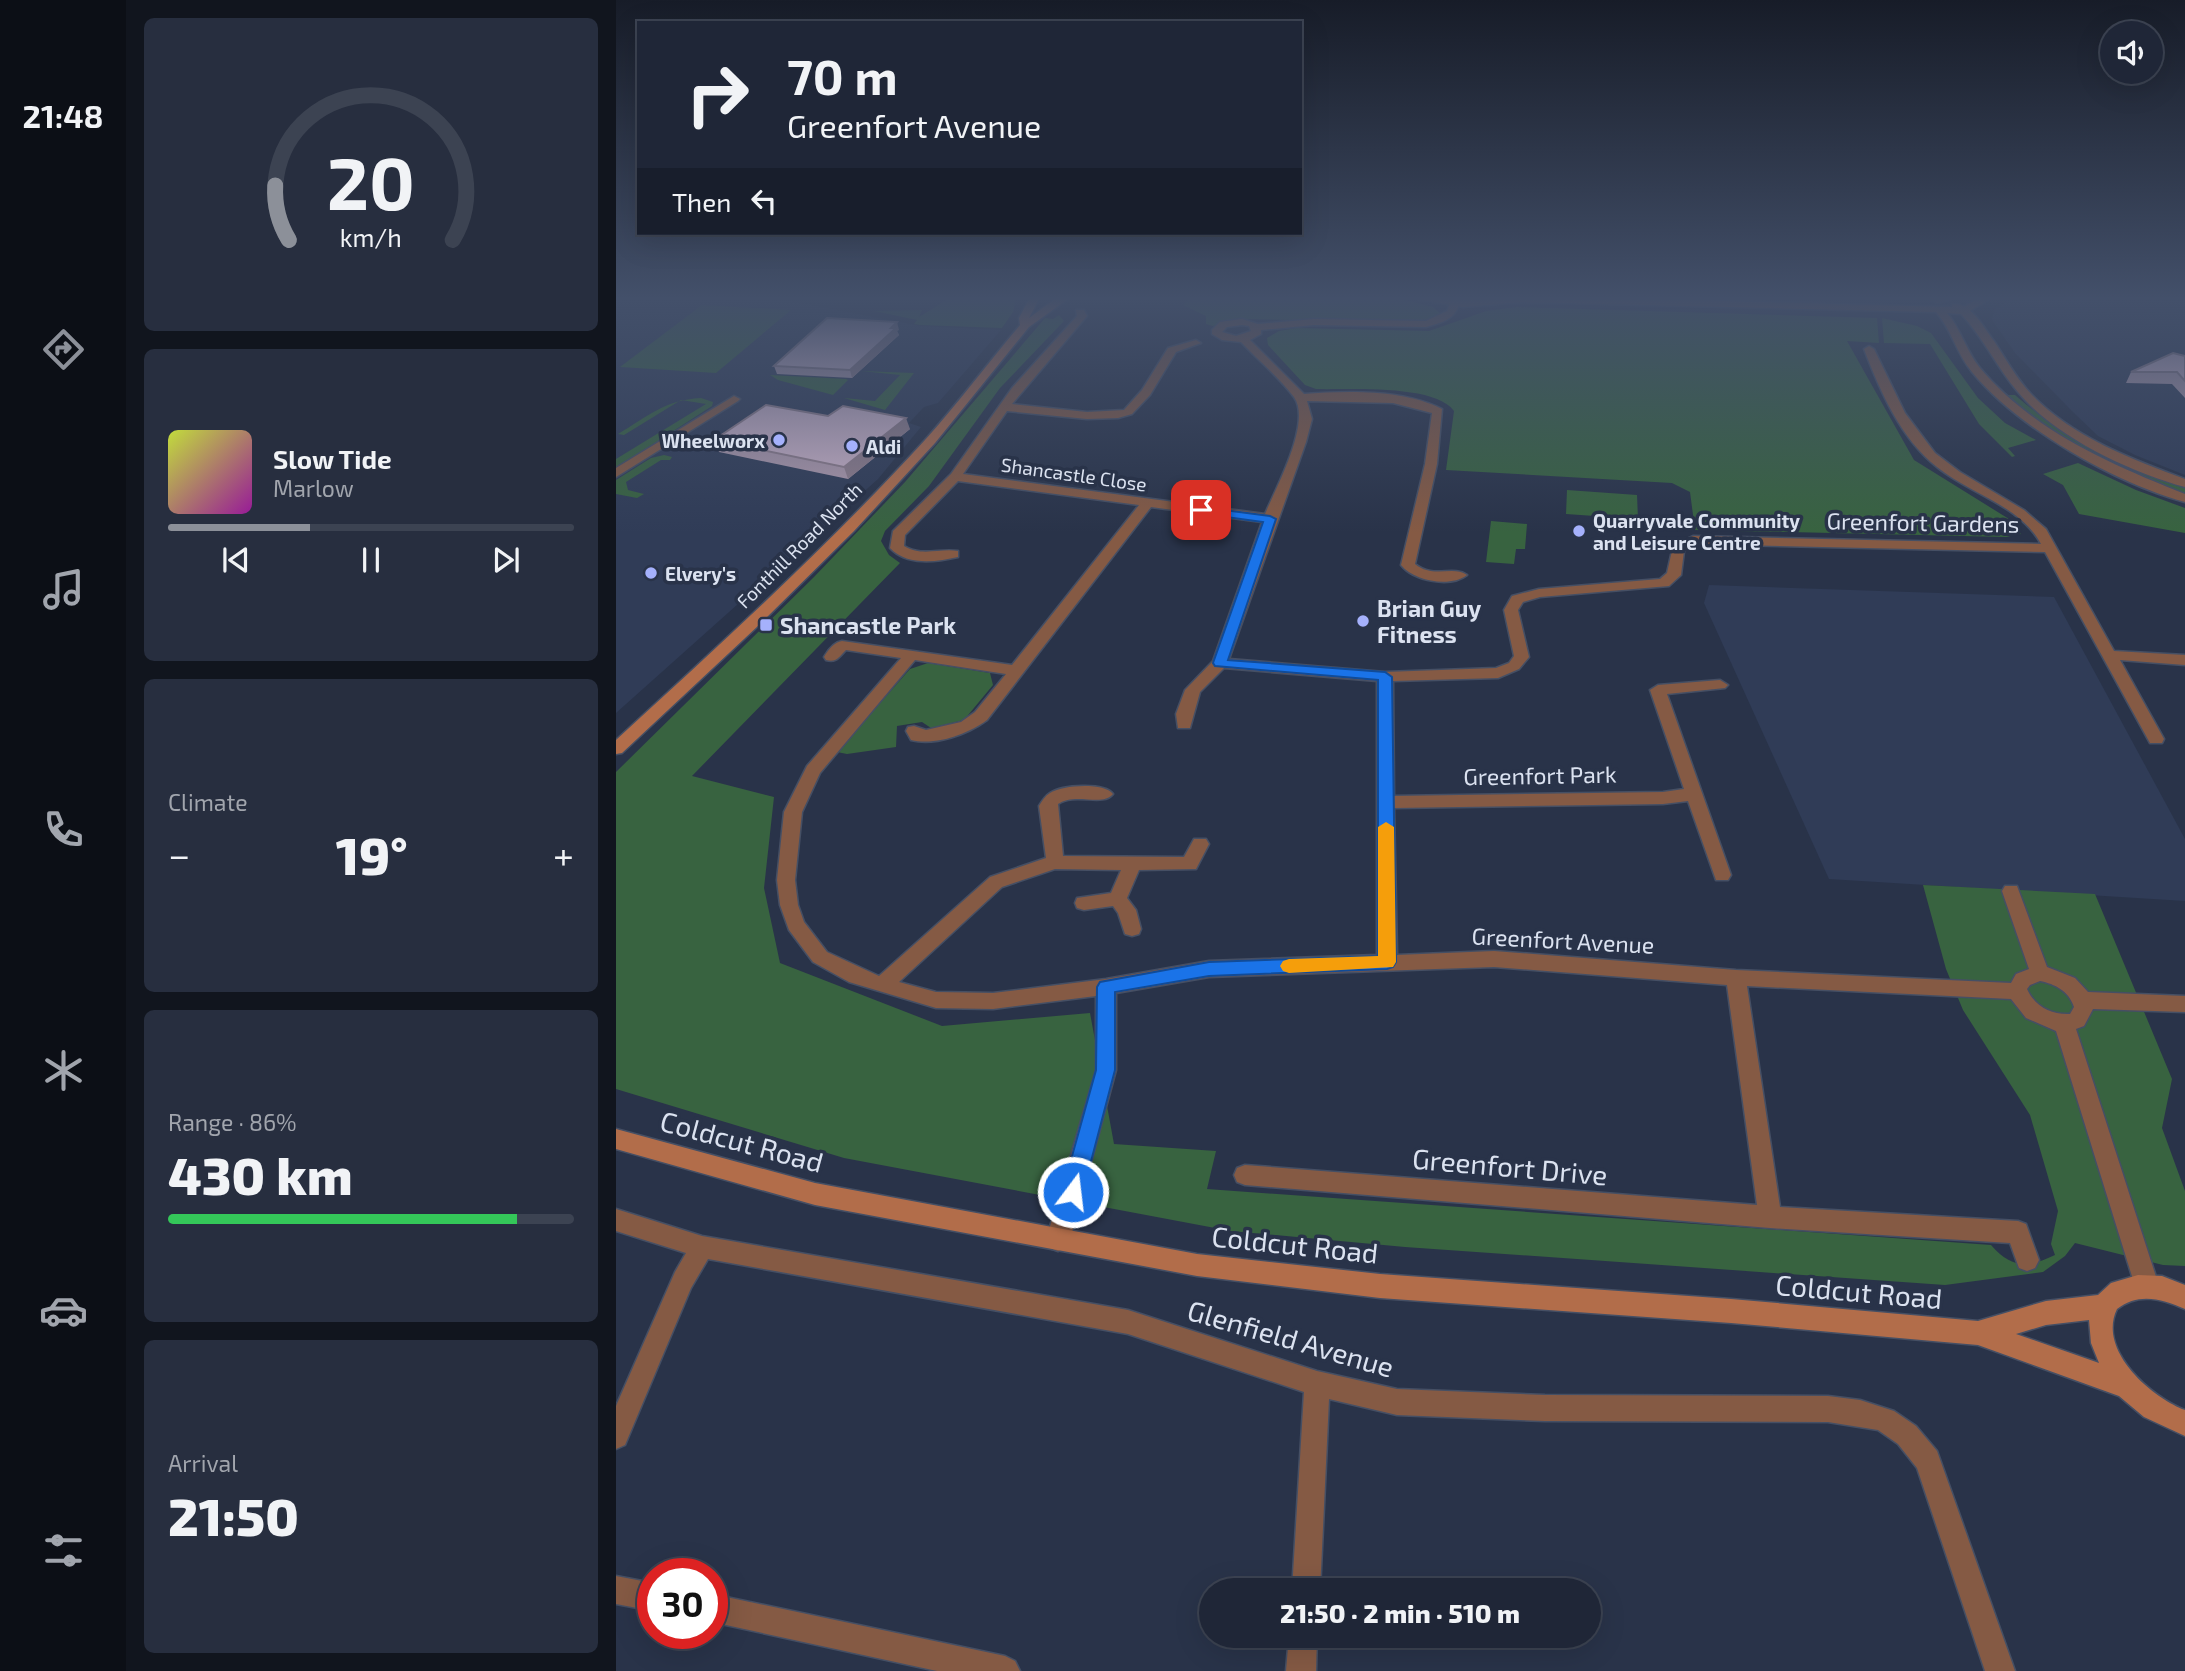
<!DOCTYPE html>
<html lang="en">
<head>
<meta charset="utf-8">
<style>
	body { margin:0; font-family:"Exo 2",sans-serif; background:#272e3f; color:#f1f3f6; height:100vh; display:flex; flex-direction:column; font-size:26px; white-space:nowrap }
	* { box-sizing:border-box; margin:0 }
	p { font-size:23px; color:#a1a5ad }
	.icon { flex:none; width:38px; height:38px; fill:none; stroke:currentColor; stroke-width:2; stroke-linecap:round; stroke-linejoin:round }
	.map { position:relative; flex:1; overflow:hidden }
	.details { display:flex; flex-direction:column; gap:18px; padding:18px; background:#11151e; width:490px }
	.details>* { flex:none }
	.top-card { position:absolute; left:21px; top:21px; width:665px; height:214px; border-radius:0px; box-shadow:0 7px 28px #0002,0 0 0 2px #3c4352; background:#1f2637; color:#f1f3f6; overflow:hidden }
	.controls { position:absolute; left:1484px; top:21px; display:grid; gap:14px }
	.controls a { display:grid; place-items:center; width:63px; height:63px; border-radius:50%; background:#1f2637; box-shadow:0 7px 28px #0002,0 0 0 2px #3c4352; font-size:35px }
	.speed { position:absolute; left:21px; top:1558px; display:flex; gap:14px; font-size:35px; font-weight:700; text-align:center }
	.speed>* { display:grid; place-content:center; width:91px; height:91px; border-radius:50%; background:#1f2637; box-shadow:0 7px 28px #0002,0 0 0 2px #3c4352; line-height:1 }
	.speed .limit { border:10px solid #d22; background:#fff; color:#111 }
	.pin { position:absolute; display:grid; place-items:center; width:60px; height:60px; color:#fff; margin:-30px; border-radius:14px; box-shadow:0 4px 10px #0006 }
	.me { position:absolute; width:77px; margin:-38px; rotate:15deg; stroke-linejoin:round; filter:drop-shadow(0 0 5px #0008) }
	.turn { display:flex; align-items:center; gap:24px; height:147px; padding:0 35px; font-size:32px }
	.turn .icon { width:91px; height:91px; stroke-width:2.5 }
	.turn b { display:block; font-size:49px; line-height:60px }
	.then { display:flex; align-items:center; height:66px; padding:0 35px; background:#0003; gap:14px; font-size:26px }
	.big { font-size:52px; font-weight:800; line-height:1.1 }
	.details .widget { flex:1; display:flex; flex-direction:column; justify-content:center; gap:10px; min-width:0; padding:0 24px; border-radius:10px; background:#272e3f }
	.details .dial { align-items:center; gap:0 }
	.dial svg { height:182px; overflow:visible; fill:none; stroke:#3c4352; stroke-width:7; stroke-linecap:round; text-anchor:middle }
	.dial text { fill:#f1f3f6; stroke:none }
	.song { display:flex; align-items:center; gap:21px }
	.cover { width:84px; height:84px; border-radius:10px; background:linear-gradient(135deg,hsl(70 70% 55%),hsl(300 70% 35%)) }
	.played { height:7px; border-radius:4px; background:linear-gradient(90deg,#8c9099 35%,#3c4352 35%) }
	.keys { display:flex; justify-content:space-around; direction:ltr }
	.heat { display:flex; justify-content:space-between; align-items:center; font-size:38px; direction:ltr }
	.charge { height:10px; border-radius:5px; background:linear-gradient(90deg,#34c759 86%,#3c4352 0) }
	.trip { position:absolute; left:583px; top:1578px; width:402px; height:70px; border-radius:35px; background:#1f2637; box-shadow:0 7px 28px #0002,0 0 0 2px #3c4352; font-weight:800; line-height:70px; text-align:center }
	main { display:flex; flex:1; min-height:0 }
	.dock { display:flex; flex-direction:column; width:126px; justify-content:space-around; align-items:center; background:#0c0f16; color:#a1a5ad }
	.dock .icon { width:49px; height:49px }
	.dock .current { color:#8c9099 }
	.dock b { font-size:32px; color:#f1f3f6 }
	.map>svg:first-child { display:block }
	.built { fill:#303c57 }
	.green { fill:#386340 }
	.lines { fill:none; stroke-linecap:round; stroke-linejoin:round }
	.minor-casing { stroke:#454f64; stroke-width:3 }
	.tertiary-casing { stroke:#454f64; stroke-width:3 }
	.secondary-casing { stroke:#454f64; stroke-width:3 }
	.minor { fill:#855a44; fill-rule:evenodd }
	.tertiary { fill:#855a44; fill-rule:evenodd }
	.secondary { fill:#b26d4a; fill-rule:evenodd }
	.wall { fill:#af9bae }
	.shaded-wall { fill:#8f7e8d }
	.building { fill:#ccb4ca; stroke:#8f7e8d; stroke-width:2 }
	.route { fill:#1a73e8; stroke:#114b97; stroke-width:2 }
	.slow { fill:#f59e0b }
	.poi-dot { fill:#a5b1fc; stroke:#293349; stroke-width:2.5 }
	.labels { text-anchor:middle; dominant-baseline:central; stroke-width:7; stroke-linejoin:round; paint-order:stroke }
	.far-poi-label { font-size:19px; font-weight:bold; fill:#dbe2f0; stroke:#293349; text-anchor:start }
	.far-street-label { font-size:19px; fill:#dbe2f0; stroke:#293349 }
	.street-label { font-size:23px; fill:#dbe2f0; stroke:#293349 }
	.poi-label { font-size:23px; font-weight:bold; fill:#dbe2f0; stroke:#293349; text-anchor:start }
	.near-street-label { font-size:28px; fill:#dbe2f0; stroke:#293349 }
</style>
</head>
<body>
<main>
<nav class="dock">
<b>21:48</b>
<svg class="icon current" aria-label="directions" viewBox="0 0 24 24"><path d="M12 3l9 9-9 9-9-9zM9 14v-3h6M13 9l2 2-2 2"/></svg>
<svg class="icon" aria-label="music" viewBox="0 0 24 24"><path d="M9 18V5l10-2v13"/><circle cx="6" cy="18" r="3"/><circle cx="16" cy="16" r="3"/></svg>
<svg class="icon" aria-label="phone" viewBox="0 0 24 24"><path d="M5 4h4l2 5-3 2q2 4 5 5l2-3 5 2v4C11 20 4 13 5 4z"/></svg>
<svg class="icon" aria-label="climate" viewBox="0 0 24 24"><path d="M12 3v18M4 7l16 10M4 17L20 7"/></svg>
<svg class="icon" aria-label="car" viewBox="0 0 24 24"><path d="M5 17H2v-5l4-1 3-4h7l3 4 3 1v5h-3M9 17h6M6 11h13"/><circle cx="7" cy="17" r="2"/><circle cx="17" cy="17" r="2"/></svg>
<svg class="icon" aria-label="filters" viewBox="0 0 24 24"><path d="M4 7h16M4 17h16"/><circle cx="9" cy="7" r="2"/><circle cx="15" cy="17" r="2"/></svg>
</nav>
<section class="details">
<div class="widget dial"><svg viewBox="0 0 100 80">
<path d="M14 69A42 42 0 1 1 86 69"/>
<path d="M14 69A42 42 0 0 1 8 45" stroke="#8c9099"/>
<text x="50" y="56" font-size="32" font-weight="700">20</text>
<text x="50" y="72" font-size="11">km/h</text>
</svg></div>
<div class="widget">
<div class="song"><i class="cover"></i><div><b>Slow Tide</b><p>Marlow</p></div></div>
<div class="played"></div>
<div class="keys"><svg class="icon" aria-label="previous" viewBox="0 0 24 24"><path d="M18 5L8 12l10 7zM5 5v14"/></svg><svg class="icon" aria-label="pause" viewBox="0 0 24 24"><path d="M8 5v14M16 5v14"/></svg><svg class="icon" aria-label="next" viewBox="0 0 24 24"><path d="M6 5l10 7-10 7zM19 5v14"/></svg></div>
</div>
<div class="widget"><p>Climate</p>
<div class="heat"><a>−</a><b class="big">19°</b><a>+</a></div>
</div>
<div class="widget"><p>Range · 86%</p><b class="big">430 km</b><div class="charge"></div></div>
<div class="widget"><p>Arrival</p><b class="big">21:50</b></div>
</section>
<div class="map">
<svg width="1569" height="1671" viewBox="0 0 1569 1671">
	<rect width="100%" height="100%" fill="#293349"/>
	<g class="built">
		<polygon points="0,299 163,299 305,326 385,330 322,403 308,407 293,423 305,427 262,479 0,713"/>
		<polygon points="1394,299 1569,299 1569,475 1519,455 1482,436 1457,412 1399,353 1376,320 1378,310"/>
		<polygon points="1093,585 1438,597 1569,839 1569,901 1213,879 1088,603"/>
	</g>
	<g class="green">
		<polygon points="332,299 400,299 397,312 386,328 304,325 298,324 301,320 258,311 306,310 303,317"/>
		<polygon points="574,299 786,299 817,307 824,313 819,318 799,322 627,319 597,326 590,324 590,316 567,305"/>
		<polygon points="86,305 175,310 100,373 4,367"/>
		<path d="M901,307L1261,318L1263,343L1231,341L1298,460L1393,519L1401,524L1405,534L1390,537L1079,530L1074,492L1056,483L830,470L838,411C819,384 733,390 700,389L689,385L652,345L651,338L663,331L680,328L813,331L870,311Z"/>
		<path d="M443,315L448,321L384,388L313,486L269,531L265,541L273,555L284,563L76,776L158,797L148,888L164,963L326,1026L474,1013L498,1144L600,1151L591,1189L1375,1245C1396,1269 1412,1268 1439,1255L1435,1244L1442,1211L1414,1115L1347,1010L1330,969L1307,885L1479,894L1556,1079L1546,1128L1569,1191V1266L1547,1265L1459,1243L1449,1256L1427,1272L1329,1285L789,1247L615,1231L228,1158L0,1089V772L198,577L289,482L429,318L437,319Z"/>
		<polygon points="1266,318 1301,326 1315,333 1362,398 1389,423 1420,440 1392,448 1399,456 1396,457 1363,424 1314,344 1268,343"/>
		<polygon points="245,371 298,373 269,410 228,398 259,401 284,375"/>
		<polygon points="154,375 230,379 232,380 217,395 162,380"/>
		<path d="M1391,395H1399C1449,439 1507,466 1569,488V493C1508,473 1436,443 1391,395Z"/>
		<path d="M85,398L97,402L96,406L0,468V459L90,404L65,400L8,435L2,434C31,417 48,400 85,398Z"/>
		<polygon points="48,455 56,457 54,460 45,460 10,482 12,490 28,494 21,498 0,494 0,480 35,458"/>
		<polygon points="1462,463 1520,490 1569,508 1569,533 1463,514 1447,485 1427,474"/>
		<polygon points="951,490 1021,495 1022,519 950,514"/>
		<polygon points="875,521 911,524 909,549 900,549 898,564 870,562"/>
		<polygon points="312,663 374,673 377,685 348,720 315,728 306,722 281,726 280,747 231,754 221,752 294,669"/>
	</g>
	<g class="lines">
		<defs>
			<g id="minor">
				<polygon points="1335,299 1321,303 1316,300 1317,299"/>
				<polygon points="1361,299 1374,299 1352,312 1343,310"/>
				<path d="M834,302L843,304C839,320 824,323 810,327L698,325L645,330V334L634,340L688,394C731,391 786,389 826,409L821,464L799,564C817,579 837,565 851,575C834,588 798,581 785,565L809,464L816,413L777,403L691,401L696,419L690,442L613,659L769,672L880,668L893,663L898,656L888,610L896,596L923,589L1044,579L1051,573L1057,546L1077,536L1425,544C1404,505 1354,494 1321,467C1285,439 1264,391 1248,349L1253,346L1258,349L1289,413L1319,453L1344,472L1408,510L1430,529L1498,651L1569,655V665L1504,660L1548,739L1546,743H1534L1429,552L1080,544L1068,551L1065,575L1053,586L924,597L907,602L902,610L913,657L903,669L882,678L777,681L778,796L1047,792L1068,789L1034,690L1042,685L1104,680L1112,685L1109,688L1051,694L1115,875L1112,880H1100L1072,801L1047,804L778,808L781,955L878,951L1120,970L1395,983L1400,974L1413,969L1386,891L1389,886H1401L1431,967L1459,978L1472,992L1569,996V1012L1477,1009L1468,1026L1460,1029L1543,1286L1539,1294L1531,1298L1523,1294L1519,1286L1440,1031L1410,1018L1395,999L1131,986L1164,1207L1402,1221L1410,1224L1423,1260L1419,1268L1411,1271L1403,1268L1394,1243L1154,1228L629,1185L621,1182L618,1175L621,1168L629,1165L1141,1205L1111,985L878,967L593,977L500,993V1070L454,1240L450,1248L442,1251L434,1248L430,1240L480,1070V996L377,1009L320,1008L233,982L197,962L173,930L164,905L161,880L168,812L191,766L285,658L230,650C223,657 220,663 210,660L208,657C212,650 218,642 226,641L396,665L523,505L342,481L289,535L288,546C306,557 323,548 342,551V557C320,562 291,566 274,548L277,531L335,474L396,388L461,316L460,310H468L471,316L396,404L471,412L508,410L526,390L552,348L580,340L585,343L560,352L534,395L516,414L502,418L471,419L391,411L347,474L649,514C660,488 696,422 678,397C663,377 642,360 625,342L606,340L596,334V330L604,322L626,319L642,324L698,319L810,321L831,311ZM626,325L633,326L635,331L620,336L606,332L611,327ZM535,507L646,522L597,661L569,690L560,714L562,728H574L584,692L608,668L761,681V955L593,961L490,979L377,993L320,992L283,982L386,887L439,869L505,870L495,893L461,898L459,903L461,908L468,910L497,906L502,913L509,934L516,936L523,934L525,929L520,910L511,898L523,870L580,869L593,844L590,839H578L568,857L447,856L442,804C459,792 487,807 497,794C488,782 446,785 434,793C429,796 426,801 423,806L430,858L374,877L263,976L211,952L188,922L182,905L179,880L186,812L204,773L299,660L390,674L359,712L345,722L310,730L298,726L292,727L290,731L295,740C320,746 352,734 371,720ZM1424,981C1439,984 1453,991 1458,1007L1454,1014C1436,1015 1419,1007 1411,989L1414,985Z"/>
				<polygon points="118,396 124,399 122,401 0,477 0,468"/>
				<polygon points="0,1209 86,1236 512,1310 701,1371 781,1389 929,1395 1212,1396 1244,1400 1278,1411 1300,1426 1321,1451 1399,1671 1369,1671 1301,1468 1282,1444 1262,1430 1212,1422 929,1421 781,1415 713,1399 704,1591 676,1591 688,1392 512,1334 92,1259 75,1288 9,1445 0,1449 0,1406 59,1272 70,1253 0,1231"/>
				<polygon points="0,1576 37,1583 37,1611 0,1604"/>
				<polygon points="96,1594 389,1656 399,1661 404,1671 321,1671 96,1622"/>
				<polygon points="673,1636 701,1636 700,1671 670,1671"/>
			</g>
			<path id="tertiary" d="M802,299H1029L1336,307V304C1355,302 1368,328 1378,341C1390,359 1400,378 1415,394C1456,437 1515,459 1569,479V487C1514,472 1439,437 1402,392C1381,368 1368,338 1345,314L1331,313C1345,329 1350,351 1364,368C1417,431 1494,464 1569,494V502C1499,483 1402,428 1356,372C1340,353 1336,330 1320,312L905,302L847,307Z"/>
			<g id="secondary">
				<path d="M413,299H423L413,318L439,299H452L413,327L319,443L238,531L143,625L6,753L0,754V740C106,643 212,546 309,440C342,403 372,363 404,325L403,318Z"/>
				<path d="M0,1129L199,1183L581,1254L764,1274L1115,1299L1362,1321L1430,1301L1482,1295L1495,1283L1522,1275L1546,1276L1569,1285V1309C1546,1299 1523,1292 1501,1309C1481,1350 1535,1397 1569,1410V1436L1528,1417L1503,1396L1362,1345L1115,1323L764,1298L581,1276L199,1205L0,1149ZM1473,1320L1475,1343L1483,1363L1400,1334L1430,1325Z"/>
			</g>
		</defs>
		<use href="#minor" class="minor-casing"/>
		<use href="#tertiary" class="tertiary-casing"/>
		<use href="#secondary" class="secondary-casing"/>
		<use href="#minor" class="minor"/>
		<use href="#tertiary" class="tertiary"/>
		<use href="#secondary" class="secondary"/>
	</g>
	<g class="wall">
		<polygon points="283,330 281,331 283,335 236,378 161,374 158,366"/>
		<polygon points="1569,356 1569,398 1556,384 1510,383 1515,372"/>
		<polygon points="212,416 294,429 232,479 103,452 98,440"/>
	</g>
	<g class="shaded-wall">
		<polygon points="281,322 283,330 281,331 283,335 236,378 234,370"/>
		<polygon points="290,418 294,429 232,479 228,467"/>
	</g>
	<g class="building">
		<polygon points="211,318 281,322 275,328 280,328 234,370 158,366"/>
		<polygon points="1557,353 1569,356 1569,381 1561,372 1515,372"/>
		<polygon points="150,405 212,416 227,406 290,418 228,467 98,440"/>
	</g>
	<linearGradient id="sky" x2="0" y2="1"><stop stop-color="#171c28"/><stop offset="0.56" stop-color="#43506a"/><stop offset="1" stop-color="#43506a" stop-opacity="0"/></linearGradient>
	<rect width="1569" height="533" fill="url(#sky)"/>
	<polygon class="route" points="585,507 654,516 660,519 612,660 769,672 776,677 780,962 777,967 771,969 593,976 499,992 499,1070 467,1192 464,1199 457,1202 449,1199 446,1192 480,1070 481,987 484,982 593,962 762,956 762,680 599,666 597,663 647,522 581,513 581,508"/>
	<polygon class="slow" points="770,822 778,827 780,962 777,967 673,973 667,971 664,966 667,961 673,959 762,956 762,827"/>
	<g class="poi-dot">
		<circle cx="163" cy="440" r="7"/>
		<circle cx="236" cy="446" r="7"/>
		<circle cx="963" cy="531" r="7"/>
		<circle cx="35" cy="573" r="7"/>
		<circle cx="747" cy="621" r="7"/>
		<rect x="143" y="618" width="14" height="14" rx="3.5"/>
	</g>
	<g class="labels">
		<g class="far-poi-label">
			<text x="149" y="440" text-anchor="end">Wheelworx</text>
			<text x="250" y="446">Aldi</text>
			<text x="977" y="520">Quarryvale Community<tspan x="977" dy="22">and Leisure Centre</tspan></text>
			<text x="49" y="573">Elvery's</text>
		</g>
		<g class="far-street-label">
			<text transform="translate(458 474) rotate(8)">Shancastle Close</text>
			<text transform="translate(183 545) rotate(-45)">Fonthill Road North</text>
		</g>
		<g class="street-label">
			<text transform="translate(1307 522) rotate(1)">Greenfort Gardens</text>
			<text transform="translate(924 775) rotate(-1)">Greenfort Park</text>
			<text transform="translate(947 940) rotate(3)">Greenfort Avenue</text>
		</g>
		<g class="poi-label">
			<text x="761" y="608">Brian Guy<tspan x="761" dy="26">Fitness</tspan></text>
			<text x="164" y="625">Shancastle Park</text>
		</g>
		<g class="near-street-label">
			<text transform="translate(126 1141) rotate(15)">Coldcut Road</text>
			<text transform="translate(894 1166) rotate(5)">Greenfort Drive</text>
			<text transform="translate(679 1244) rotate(6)">Coldcut Road</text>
			<text transform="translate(1243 1291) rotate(5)">Coldcut Road</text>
			<text transform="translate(675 1338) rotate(16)">Glenfield Avenue</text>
		</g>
	</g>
</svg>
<div class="controls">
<a><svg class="icon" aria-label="sound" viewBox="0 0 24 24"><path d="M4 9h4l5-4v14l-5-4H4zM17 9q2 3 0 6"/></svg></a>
</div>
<div class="speed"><div class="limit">30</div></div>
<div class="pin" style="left:585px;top:510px;background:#d93025"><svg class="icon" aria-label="arrive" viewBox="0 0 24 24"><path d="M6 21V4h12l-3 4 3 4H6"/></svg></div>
<svg class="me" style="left:457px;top:1192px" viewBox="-20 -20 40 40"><circle r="17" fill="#1a73e8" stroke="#fff" stroke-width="3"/><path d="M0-11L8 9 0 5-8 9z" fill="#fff"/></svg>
<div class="trip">21:50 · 2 min · 510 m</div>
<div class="top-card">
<div class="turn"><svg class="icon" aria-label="right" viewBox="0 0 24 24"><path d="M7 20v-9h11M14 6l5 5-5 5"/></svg><div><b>70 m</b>Greenfort Avenue</div></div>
<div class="then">Then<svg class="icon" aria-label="left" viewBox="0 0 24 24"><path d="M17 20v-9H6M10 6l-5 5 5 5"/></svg></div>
</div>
</div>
</main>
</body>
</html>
